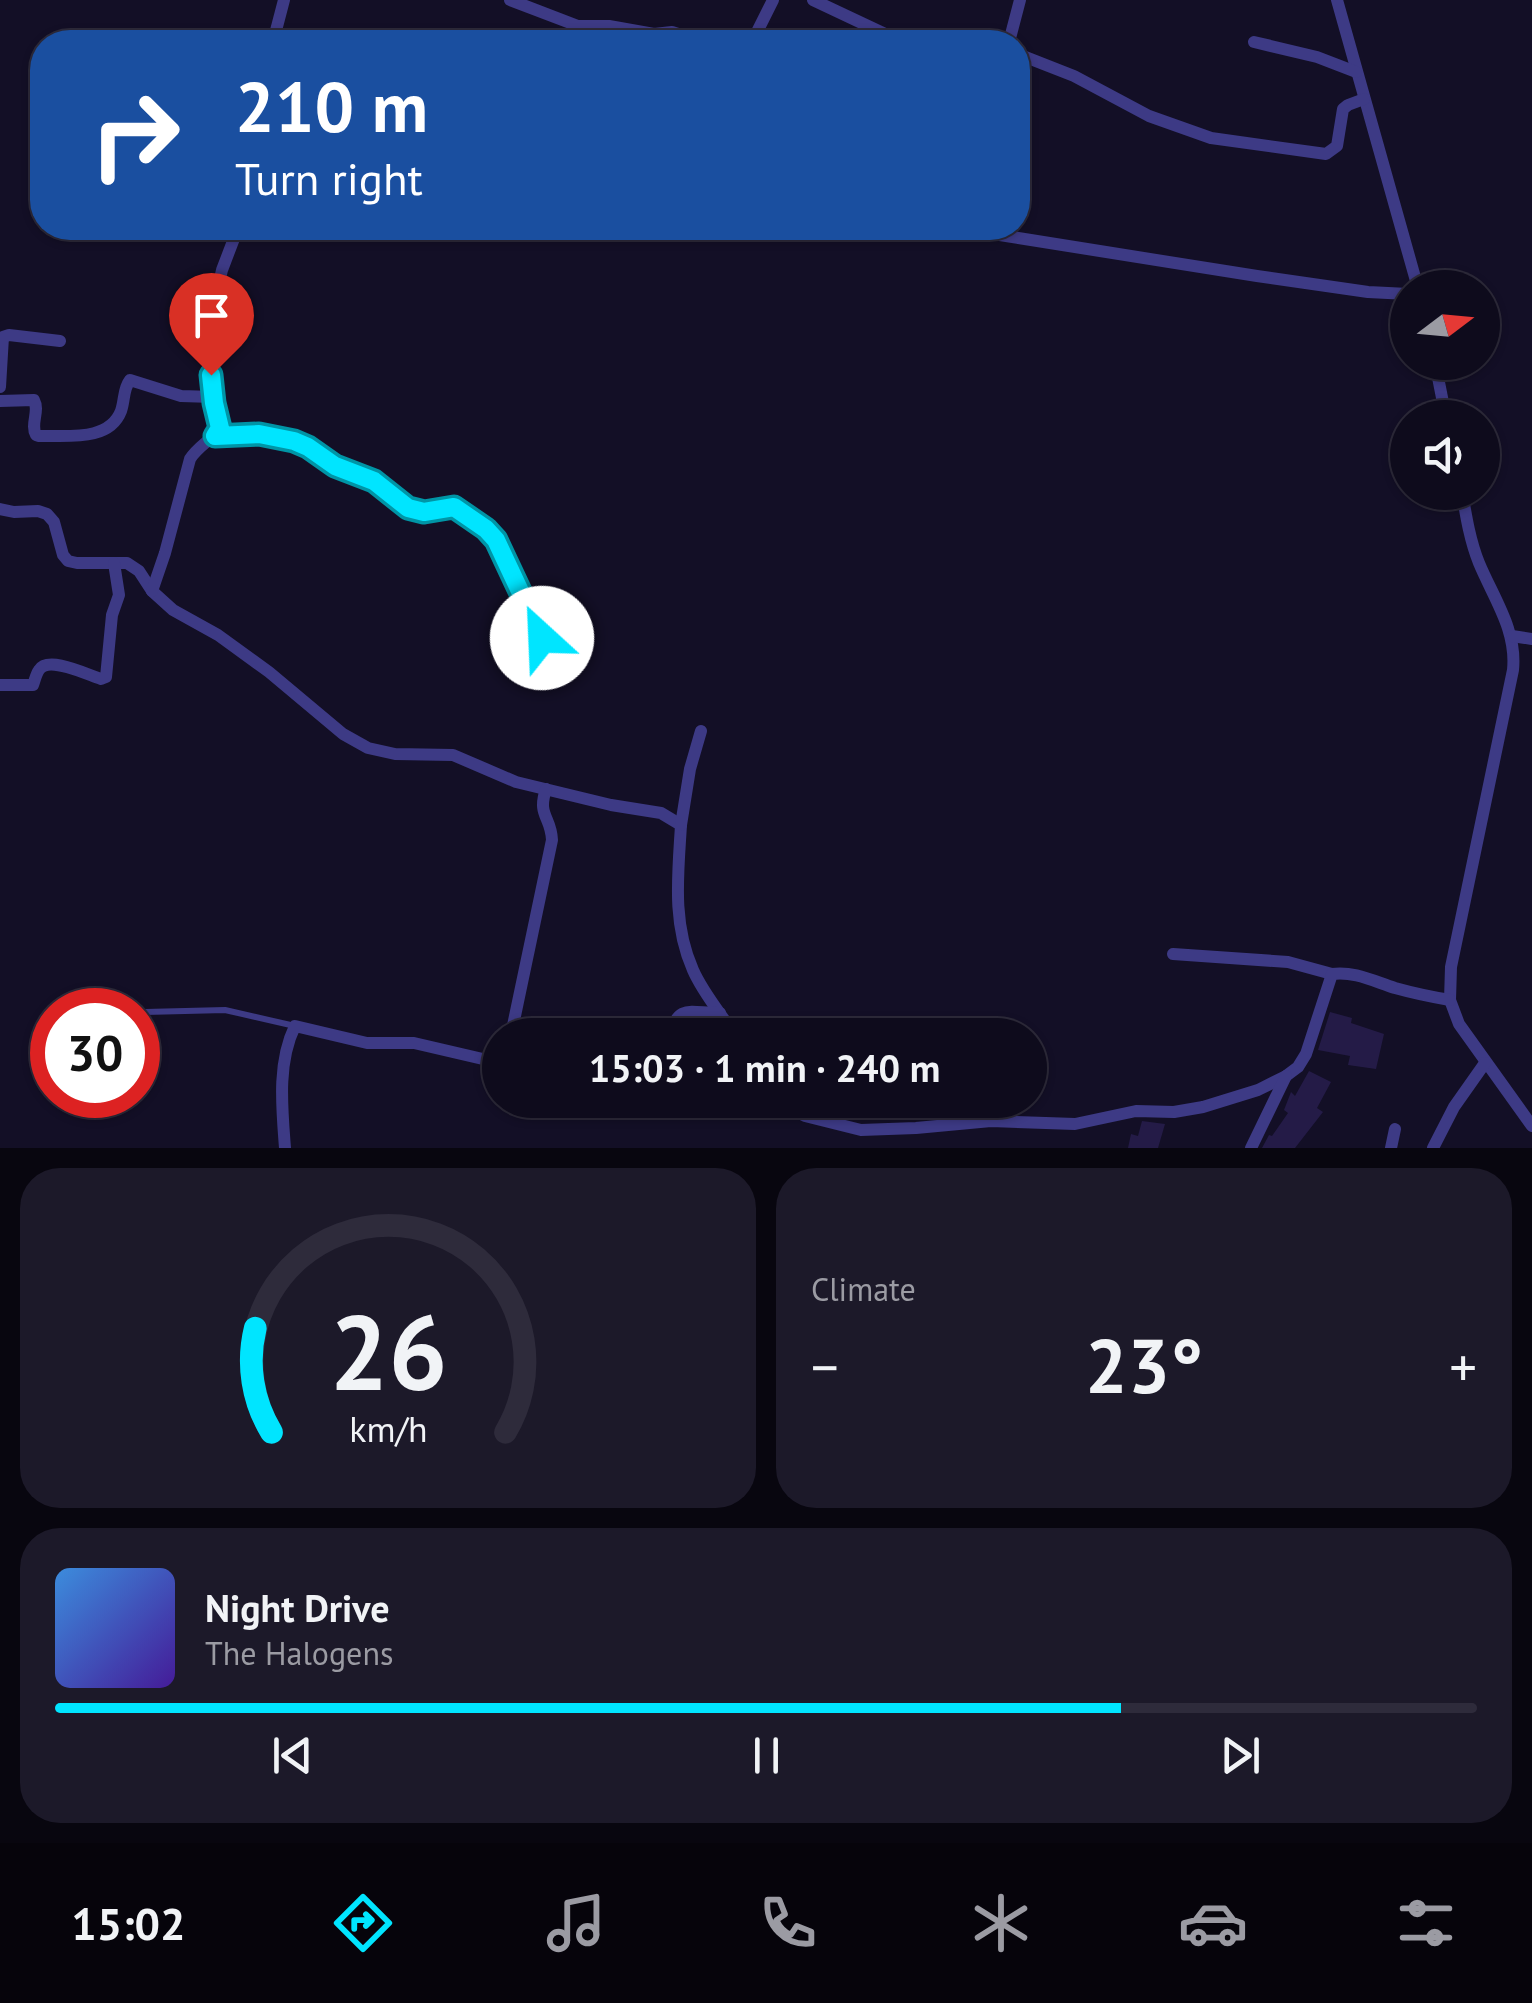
<!DOCTYPE html>
<html lang="en">
<head>
<meta charset="utf-8">
<style>
	body { margin:0; font-family:"PT Sans",sans-serif; background:#1c1929; color:#f1f3f6; height:100vh; display:flex; flex-direction:column; font-size:38px; white-space:nowrap }
	* { box-sizing:border-box; margin:0 }
	p { font-size:32px; color:#9b9ba3 }
	.icon { flex:none; width:55px; height:55px; fill:none; stroke:currentColor; stroke-width:2; stroke-linecap:round; stroke-linejoin:round }
	.map { position:relative; height:1148px; overflow:hidden }
	.side { display:flex; flex-direction:column; gap:20px; padding:20px; background:#08060f; flex:1 }
	.side>* { flex:none }
	.guide { position:absolute; left:30px; top:30px; width:1000px; height:210px; border-radius:40px; box-shadow:0 2px 8px #0004,0 0 0 2px #2e2b3b; background:#1a4fa0; color:#fff; overflow:hidden }
	.needle { width:65px; rotate:74deg }
	.tools { position:absolute; left:1390px; top:270px; display:grid; gap:20px }
	.tools a { display:grid; place-items:center; width:110px; height:110px; border-radius:50%; background:#0e0b1c; box-shadow:0 2px 8px #0004,0 0 0 2px #2e2b3b; font-size:50px }
	.speed { position:absolute; left:30px; top:988px; display:flex; gap:20px; font-size:50px; font-weight:700; text-align:center }
	.speed>* { display:grid; place-content:center; width:130px; height:130px; border-radius:50%; background:#0e0b1c; box-shadow:0 2px 8px #0004,0 0 0 2px #2e2b3b; line-height:1 }
	.speed .limit { border:15px solid #d22; background:#fff; color:#111 }
	.pin { position:absolute; display:grid; place-items:center; width:85px; height:85px; color:#fff; margin:-102px -42px; border-radius:50% 50% 50% 0; rotate:-45deg; box-shadow:0 0 10px #0007 }
	.pin .icon { rotate:45deg }
	.me { position:absolute; width:110px; margin:-55px; rotate:335deg; stroke-linejoin:round; filter:drop-shadow(0 0 8px #0008) }
	.turn { display:flex; align-items:center; gap:35px; height:210px; padding:0 40px; font-size:45px }
	.turn .icon { width:130px; height:130px; stroke-width:2.5 }
	.turn b { display:block; font-size:70px; line-height:85px }
	.big { font-size:75px; font-weight:700; line-height:1.1 }
	.side .tile { flex:1; display:flex; flex-direction:column; justify-content:center; gap:15px; min-width:0; padding:0 35px; border-radius:40px; background:#1c1929 }
	.side .dial { align-items:center; gap:0 }
	.dial svg { height:260px; overflow:visible; fill:none; stroke:#2e2b3b; stroke-width:7; stroke-linecap:round; text-anchor:middle }
	.dial text { fill:#f1f3f6; stroke:none }
	.song { display:flex; align-items:center; gap:30px }
	.cover { width:120px; height:120px; border-radius:15px; background:linear-gradient(135deg,hsl(210 70% 55%),hsl(260 70% 35%)) }
	.played { height:10px; border-radius:5px; background:linear-gradient(90deg,#00e5ff 75%,#2e2b3b 75%) }
	.keys { display:flex; justify-content:space-around; direction:ltr }
	.heat { display:flex; justify-content:space-between; align-items:center; font-size:55px; direction:ltr }
	.side .tiles { flex:1; display:grid; gap:20px; grid-template-columns:1fr 1fr }
	.tile:last-child { grid-column:span 2 }
	.trip { position:absolute; left:482px; top:1018px; width:565px; height:100px; border-radius:50px; background:#0e0b1c; box-shadow:0 2px 8px #0004,0 0 0 2px #2e2b3b; font-weight:700; line-height:100px; text-align:center }
	.dock { display:flex; height:160px; justify-content:space-around; align-items:center; background:#06040b; color:#9b9ba3 }
	.dock .icon { width:70px; height:70px }
	.dock .selected { color:#00e5ff }
	.dock b { font-size:45px; color:#f1f3f6 }
	.map>svg:first-child { display:block }
	.building { fill:#241b47 }
	.lines { fill:none; stroke-linecap:round; stroke-linejoin:round }
	.lane { stroke:#3d3a85; stroke-width:6 }
	.street { stroke:#3d3a85; stroke-width:12 }
	.route-casing { stroke:#0095a6; stroke-width:25 }
	.route { stroke:#00e5ff; stroke-width:18 }
</style>
</head>
<body>
<div class="map">
<svg width="1532" height="1148" viewBox="0 0 1532 1148">
	<rect width="100%" height="100%" fill="#130f26"/>
	<g class="building">
		<polygon points="1330,1012 1352,1018 1351,1023 1384,1034 1376,1069 1348,1065 1350,1056 1318,1050"/>
		<polygon points="1309,1071 1331,1082 1317,1108 1323,1112 1295,1148 1262,1148 1269,1135 1272,1136 1288,1113 1284,1110 1291,1092 1295,1096"/>
		<polygon points="1142,1121 1165,1124 1158,1148 1128,1148 1131,1134 1138,1136"/>
	</g>
	<g class="lines">
		<polyline class="lane" points="145,1012 225,1010 295,1026"/>
		<g class="street">
			<polyline points="510,0 578,26 609,26 654,34 672,32 703,42"/>
			<polyline points="813,0 902,42"/>
			<polyline points="1337,0 1418,288"/>
			<polyline points="273,42 284,0"/>
			<polyline points="752,42 773,0"/>
			<polyline points="1009,42 1020,0"/>
			<polyline points="1254,42 1317,57 1356,72"/>
			<polyline points="1018,54 1074,76 1149,116 1211,138 1326,154 1337,146 1343,109 1348,105 1364,99"/>
			<polyline points="955,228 1257,276 1368,292 1408,294"/>
			<polyline points="1435,362 1446,418"/>
			<polyline points="0,387 3,337 9,335 60,341"/>
			<path d="M0,401L34,400C40,411 30,424 36,435L39,436C67,435 109,442 121,411C125,399 123,389 130,380L181,396L213,397"/>
			<polyline points="215,436 259,434 294,441 308,447 335,466 374,481 407,509 424,512 449,506 457,508 491,533 542,639 569,668"/>
			<path d="M1462,492C1466,516 1470,541 1479,563C1494,599 1517,630 1513,670L1451,967L1450,1000L1459,1024L1532,1126"/>
			<path d="M0,509L14,512L38,511L47,514L54,522L63,555L68,561L77,563H127L139,571L152,591L173,610L218,635L269,672L343,734L368,748L395,754L453,755L516,782L611,805L661,813L681,825C678,875 672,923 693,970C703,993 721,1014 735,1035"/>
			<path d="M152,591L165,553L190,459C198,446 212,440 220,428L213,403L211,375L212,314L222,270L238,228"/>
			<polyline points="1512,636 1532,639"/>
			<path d="M0,685H33C35,680 36,674 39,670C48,655 88,675 101,679L106,677L112,615L119,595L114,563"/>
			<polyline points="681,825 690,769 701,731"/>
			<polyline points="1173,954 1288,962 1332,974"/>
			<path d="M511,1035L552,840C551,816 537,816 546,789"/>
			<path d="M671,1035C677,1002 694,1014 720,1013"/>
			<polyline points="674,1100 711,1103 722,1100"/>
			<path d="M774,1100L805,1116L861,1130L916,1128L991,1121L1075,1124L1136,1111L1174,1112L1203,1107L1258,1090L1286,1076L1298,1067L1306,1054L1332,974C1354,971 1373,981 1395,988C1413,993 1432,997 1450,1000"/>
			<path d="M285,1148C282,1108 277,1063 295,1026L367,1043H414L500,1063"/>
			<polyline points="1251,1148 1286,1076"/>
			<polyline points="1391,1148 1395,1129"/>
			<polyline points="1433,1148 1454,1107 1485,1063"/>
		</g>
	</g>
	<g class="lines">
		<defs>
			<polyline id="route" points="211,375 214,403 220,428 215,436 259,434 294,441 308,447 335,466 374,481 408,508 424,512 454,507 486,529 496,540 542,638"/>
		</defs>
		<use href="#route" class="route-casing"/>
		<use href="#route" class="route"/>
	</g>
</svg>
<div class="tools">
<a><svg class="needle" viewBox="-14 -14 28 28"><path d="M0-13l5 13h-10z" fill="#e53935"/><path d="M0 13l5-13h-10z" fill="#9b9ba3"/></svg></a>
<a><svg class="icon" aria-label="sound" viewBox="0 0 24 24"><path d="M4 9h4l5-4v14l-5-4H4zM17 9q2 3 0 6"/></svg></a>
</div>
<div class="speed"><div class="limit">30</div></div>
<div class="pin" style="left:211px;top:375px;background:#d93025"><svg class="icon" aria-label="arrive" viewBox="0 0 24 24"><path d="M6 21V4h12l-3 4 3 4H6"/></svg></div>
<svg class="me" style="left:542px;top:638px" viewBox="-20 -20 40 40"><circle r="19" fill="#fff"/><path d="M0-13L10 11 0 6-10 11z" fill="#00e5ff"/></svg>
<div class="trip">15:03 · 1 min · 240 m</div>
<div class="guide">
<div class="turn"><svg class="icon" aria-label="right" viewBox="0 0 24 24"><path d="M7 20v-9h11M14 6l5 5-5 5"/></svg><div><b>210 m</b>Turn right</div></div>
</div>
</div>
<section class="side">
<div class="tiles">
<div class="tile dial"><svg viewBox="0 0 100 80">
<path d="M14 69A42 42 0 1 1 86 69"/>
<path d="M14 69A42 42 0 0 1 9 37" stroke="#00e5ff"/>
<text x="50" y="56" font-size="32" font-weight="700">26</text>
<text x="50" y="72" font-size="11">km/h</text>
</svg></div>
<div class="tile"><p>Climate</p>
<div class="heat"><a>−</a><b class="big">23°</b><a>+</a></div>
</div>
<div class="tile">
<div class="song"><i class="cover"></i><div><b>Night Drive</b><p>The Halogens</p></div></div>
<div class="played"></div>
<div class="keys"><svg class="icon" aria-label="previous" viewBox="0 0 24 24"><path d="M18 5L8 12l10 7zM5 5v14"/></svg><svg class="icon" aria-label="pause" viewBox="0 0 24 24"><path d="M8 5v14M16 5v14"/></svg><svg class="icon" aria-label="next" viewBox="0 0 24 24"><path d="M6 5l10 7-10 7zM19 5v14"/></svg></div>
</div>
</div>
</section>
<nav class="dock">
<b>15:02</b>
<svg class="icon selected" aria-label="directions" viewBox="0 0 24 24"><path d="M12 3l9 9-9 9-9-9zM9 14v-3h6M13 9l2 2-2 2"/></svg>
<svg class="icon" aria-label="music" viewBox="0 0 24 24"><path d="M9 18V5l10-2v13"/><circle cx="6" cy="18" r="3"/><circle cx="16" cy="16" r="3"/></svg>
<svg class="icon" aria-label="phone" viewBox="0 0 24 24"><path d="M5 4h4l2 5-3 2q2 4 5 5l2-3 5 2v4C11 20 4 13 5 4z"/></svg>
<svg class="icon" aria-label="climate" viewBox="0 0 24 24"><path d="M12 3v18M4 7l16 10M4 17L20 7"/></svg>
<svg class="icon" aria-label="car" viewBox="0 0 24 24"><path d="M5 17H2v-5l4-1 3-4h7l3 4 3 1v5h-3M9 17h6M6 11h13"/><circle cx="7" cy="17" r="2"/><circle cx="17" cy="17" r="2"/></svg>
<svg class="icon" aria-label="filters" viewBox="0 0 24 24"><path d="M4 7h16M4 17h16"/><circle cx="9" cy="7" r="2"/><circle cx="15" cy="17" r="2"/></svg>
</nav>
</body>
</html>
